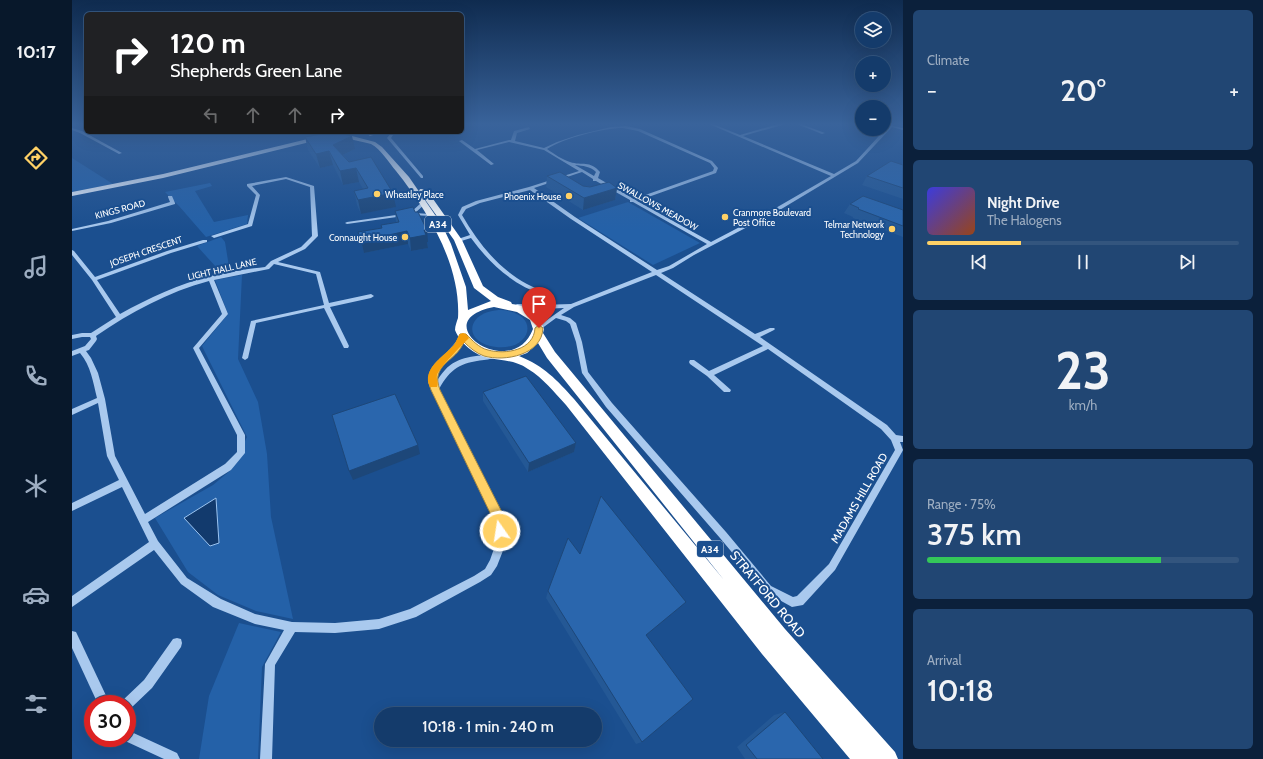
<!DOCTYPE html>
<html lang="en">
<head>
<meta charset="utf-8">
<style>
	body { margin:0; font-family:Cabin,sans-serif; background:#214673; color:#f1f3f6; height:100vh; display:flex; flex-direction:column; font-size:15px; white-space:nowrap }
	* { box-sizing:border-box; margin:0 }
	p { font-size:13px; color:#9dadc1 }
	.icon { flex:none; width:22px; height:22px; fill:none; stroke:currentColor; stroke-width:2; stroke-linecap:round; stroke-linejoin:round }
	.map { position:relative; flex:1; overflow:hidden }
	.sheet { display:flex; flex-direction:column; gap:10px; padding:10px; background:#0b203b; width:360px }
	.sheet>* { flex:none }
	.guide { position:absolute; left:12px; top:12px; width:380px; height:122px; border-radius:6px; box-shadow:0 4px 16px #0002,0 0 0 1px #33557e; background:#202124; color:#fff; overflow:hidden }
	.buttons { position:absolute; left:783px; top:12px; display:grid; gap:8px }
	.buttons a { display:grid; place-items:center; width:36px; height:36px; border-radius:50%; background:#143b6b; box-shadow:0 4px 16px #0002,0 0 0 1px #33557e; font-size:20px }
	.speed { position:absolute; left:12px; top:695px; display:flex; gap:8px; font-size:20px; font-weight:700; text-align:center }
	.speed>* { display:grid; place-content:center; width:52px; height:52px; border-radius:50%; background:#143b6b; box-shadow:0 4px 16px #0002,0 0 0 1px #33557e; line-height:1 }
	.speed .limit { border:6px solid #d22; background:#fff; color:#111 }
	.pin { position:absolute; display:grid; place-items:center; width:34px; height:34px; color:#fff; margin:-41px -17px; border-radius:50% 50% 50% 0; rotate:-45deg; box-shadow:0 0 4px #0007 }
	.pin .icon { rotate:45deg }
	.me { position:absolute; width:44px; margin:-22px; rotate:347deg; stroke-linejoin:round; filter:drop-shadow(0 0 3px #0008) }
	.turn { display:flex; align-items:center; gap:14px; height:84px; padding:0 20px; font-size:18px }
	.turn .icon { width:52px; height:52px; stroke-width:2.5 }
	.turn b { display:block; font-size:28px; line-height:34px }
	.lanes { display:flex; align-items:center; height:38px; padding:0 20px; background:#0003; justify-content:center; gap:20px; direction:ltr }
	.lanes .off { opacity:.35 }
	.big { font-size:30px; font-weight:600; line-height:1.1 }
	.sheet .card { flex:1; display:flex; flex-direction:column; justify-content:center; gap:6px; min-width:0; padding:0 14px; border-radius:6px; background:#214673 }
	.sheet .dial { align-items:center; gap:0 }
	.dial b { font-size:52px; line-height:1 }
	.song { display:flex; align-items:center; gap:12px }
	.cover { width:48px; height:48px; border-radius:6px; background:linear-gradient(135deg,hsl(240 70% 55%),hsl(20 70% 35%)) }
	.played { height:4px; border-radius:2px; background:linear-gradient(90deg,#ffd166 30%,#33557e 30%) }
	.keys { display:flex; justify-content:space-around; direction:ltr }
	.heat { display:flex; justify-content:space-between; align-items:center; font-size:22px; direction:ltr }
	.charge { height:6px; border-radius:3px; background:linear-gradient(90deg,#34c759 75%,#33557e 0) }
	.trip { position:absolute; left:302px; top:707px; width:228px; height:40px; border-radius:20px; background:#143b6b; box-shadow:0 4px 16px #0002,0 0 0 1px #33557e; font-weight:600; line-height:40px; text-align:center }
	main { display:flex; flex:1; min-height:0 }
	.tabs { display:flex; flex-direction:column; width:72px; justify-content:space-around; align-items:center; background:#08182b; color:#9dadc1 }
	.tabs .icon { width:28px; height:28px }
	.tabs .selected { color:#ffd166 }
	.tabs b { font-size:18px; color:#f1f3f6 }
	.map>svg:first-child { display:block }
	.green { fill:#2461a8 }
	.water { fill:#123a6d; stroke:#9cc4f0 }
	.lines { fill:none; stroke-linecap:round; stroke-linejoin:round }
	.minor { fill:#a9c9ee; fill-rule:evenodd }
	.major { fill:#f0f6ff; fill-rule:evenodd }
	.highway { fill:#fff; fill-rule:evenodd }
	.wall { fill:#245895 }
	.shaded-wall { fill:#1d4779 }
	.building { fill:#2a66ad; stroke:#1d4779 }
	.route { fill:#ffd166; stroke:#a68842 }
	.slow { fill:#f59e0b }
	.poi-dot { fill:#ffd166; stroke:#1b4f8f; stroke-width:1.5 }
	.labels { text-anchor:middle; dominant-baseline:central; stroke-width:4; stroke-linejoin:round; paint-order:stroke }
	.far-poi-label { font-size:9px; fill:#fff; stroke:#1b4f8f; text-anchor:end }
	.far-street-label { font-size:9px; fill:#fff; stroke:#1b4f8f }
	.shield { fill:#1b4f8f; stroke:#bbcadd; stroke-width:1 }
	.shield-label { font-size:10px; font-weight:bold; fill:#fff }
	.street-label { font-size:11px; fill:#fff; stroke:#1b4f8f }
	.near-street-label { font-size:13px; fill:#fff; stroke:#1b4f8f }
</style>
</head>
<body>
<main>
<nav class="tabs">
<b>10:17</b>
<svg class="icon selected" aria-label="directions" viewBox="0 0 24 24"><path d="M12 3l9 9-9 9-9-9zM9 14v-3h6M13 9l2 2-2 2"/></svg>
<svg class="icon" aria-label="music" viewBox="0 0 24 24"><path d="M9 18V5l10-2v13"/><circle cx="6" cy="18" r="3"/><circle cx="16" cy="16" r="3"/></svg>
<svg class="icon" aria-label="phone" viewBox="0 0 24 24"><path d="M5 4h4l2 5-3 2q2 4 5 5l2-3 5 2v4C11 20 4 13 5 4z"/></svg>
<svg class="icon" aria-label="climate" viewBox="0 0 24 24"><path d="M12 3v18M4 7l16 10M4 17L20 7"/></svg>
<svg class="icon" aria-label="car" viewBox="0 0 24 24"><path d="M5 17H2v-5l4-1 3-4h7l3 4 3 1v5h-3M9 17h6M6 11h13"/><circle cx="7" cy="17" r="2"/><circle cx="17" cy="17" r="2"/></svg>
<svg class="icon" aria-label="filters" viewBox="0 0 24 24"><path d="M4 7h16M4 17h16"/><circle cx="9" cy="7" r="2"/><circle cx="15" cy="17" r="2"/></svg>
</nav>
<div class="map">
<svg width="831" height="759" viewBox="0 0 831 759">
	<rect width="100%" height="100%" fill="#1b4f8f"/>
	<g class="green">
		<polygon points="0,158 41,184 0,192"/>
		<polygon points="138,183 140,186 123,191 142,222 176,215 175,224 134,237 107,206 93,192"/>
		<polygon points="556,202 628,243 581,265 506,218"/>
		<polygon points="149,237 153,242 158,273 144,276 144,267 125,246"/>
		<polygon points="170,275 166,359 186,402 195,454 199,517 221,619 184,611 146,595 116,572 83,518 141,485 159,470 175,437 130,346 156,314 143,280"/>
		<path d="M430,310C470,314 459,351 424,347C389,343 394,310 430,310Z"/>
		<polygon points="167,623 209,632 190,667 186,759 127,759 137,696"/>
	</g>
	<polygon class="water" points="144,498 147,543 138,546 112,518"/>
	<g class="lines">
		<g class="minor">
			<path d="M637,124H641L668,135L706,124H711L710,125L671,136L762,174L784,161L817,125L823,124L821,126L831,128V130L820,127L786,163L706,211L622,255L601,268L589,273L683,334L698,328H702L703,329L702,330L688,337L815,425L824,435L831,436V442H828L831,450L830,452L763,570L731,605L720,607L693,592L648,538L534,407L510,373L504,342L498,324L494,321L484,318L469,329H465L464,328L465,327L492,308L468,309L445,308L442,306L445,304L468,305L499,304L580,272L499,219L458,190L408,203L394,209L390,215C411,251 435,279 476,293L480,299L479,300H475L472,295C441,285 418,264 399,238L386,242L383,240L398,235L386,215L390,207L404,201L457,187L507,171L472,150L437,142L405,150L422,164L419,165L387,141L390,140L403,149L437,140H439L442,131L457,127L458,129L445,133L443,141L472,148L485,142L506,135L539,127L554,126L568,129L640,161L646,168L644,173L565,201L639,242L702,209L759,176ZM551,128L566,131L638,163L642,168L641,171L562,199L526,178L528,172C518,160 510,166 498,162C491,160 482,154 475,149C492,138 531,128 551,128ZM503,165C511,166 518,166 524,172L522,176ZM510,172L521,179V181H524L558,200V202H561L635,244L597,266L585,270L503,217L462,188ZM584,275L691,346L637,371L622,360H618L617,362L618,364L635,376L652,392H658L659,390L642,375L696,349L809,429L819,440L823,450L757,564L725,596L721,597L699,586L654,532L540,403L516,372L510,342L504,323L498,318L489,315L502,307Z"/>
			<polygon points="725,124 729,124 753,133 750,134"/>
			<polygon points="0,128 10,131 50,153 47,154 8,133 0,130"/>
			<polygon points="322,132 327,132 321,135 319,138 351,176 351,178 349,178 315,138 319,133"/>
			<path d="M214,177L242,186L246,236L233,249L206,262L248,272L257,303L299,294L302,296L299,298L258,307L277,346L276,348H272L252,308L184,323L176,358L173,360L170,358L179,321L252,305L244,274L202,264L197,269L142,280L156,314L127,348L173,435V453L159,470L76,522L86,541L115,578L149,599L183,614L220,622L263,623L307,619L338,609L402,576L413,569L418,560L424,543L423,518L356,382C360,362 379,352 389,334H391L394,336C385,353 367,362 364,382C366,379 369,374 373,370C385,356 405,356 423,354L426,356C423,359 417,359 412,360C388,363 379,368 367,389L431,518L434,543L425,566L419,575L408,582L344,617L307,629L263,633L223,632L203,665L200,759H188L193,664L212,630L183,624L141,607L109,584L82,550L0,607V596L77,542L50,487L0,511V503L47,480L35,456L26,403L0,415V409L25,398C21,382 19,366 8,353L0,356V351L13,346L19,339L18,337H10L0,339V335L10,333H19L44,317L20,280L0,255V250L2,251L23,277L95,251L131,240H135V242L99,253L25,280L48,314C77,298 107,284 139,276C156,272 175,269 193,267L199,261L229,247L240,236L238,187L214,179L180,186L188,195L180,226L142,238L139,236L176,224L184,195L175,186V184ZM137,281L150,314L121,348L165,435V452L153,464L73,514L43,456L33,399L26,373L19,358L14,351L17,350L24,341L25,339L24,336C59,312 96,292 137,281Z"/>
			<polygon points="96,196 100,196 103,203 103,204 39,223 0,231 0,229 36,221 98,202 96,197"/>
			<polygon points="349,203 353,204 343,213 358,214 360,215 360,216 339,215 275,224 273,223 275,222 338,213"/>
			<polygon points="0,631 4,632 38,704 26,704 0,648"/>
			<polygon points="105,638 109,639 110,643 109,647 80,688 59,708 55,710 55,704 49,704 51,700 72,680 101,639"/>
			<polygon points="55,730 105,753 108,759 92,759 51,740 50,738 55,738"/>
		</g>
		<g class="major">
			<polygon points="271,132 277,133 256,138 253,136"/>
			<polygon points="300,132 311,132 298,136 295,134"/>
			<polygon points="248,136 251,138 250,139 91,178 0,196 0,192 91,174"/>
		</g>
		<path class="highway" d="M280,136L303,142L310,147L337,177L370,225L379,244L394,287L396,310L419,301L402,288L382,240L347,191L348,189H354L390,240L411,286L426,297L439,302L440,304C458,307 466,312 472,329L471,333L483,352L713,629L823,752L826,759H778L690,654L494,405C482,392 471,378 456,369C443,360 431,361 417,358C402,355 388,343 383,330C383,326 385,321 386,318C389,265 356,211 324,171C317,163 309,149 299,144C293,142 284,141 278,139L277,138ZM422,307L445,312L458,320L461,329C440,384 350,321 422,307ZM466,343L475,358L652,580L502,399C485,380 472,366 447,356L455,353Z"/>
	</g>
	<g class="wall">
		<polygon points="233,137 283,149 271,155 324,207 289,214 285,205 282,191 291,189 287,182 271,185 261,165 248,168 236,150"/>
		<polygon points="831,165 831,199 790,185 795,176"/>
		<polygon points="475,176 511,186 545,188 543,200 511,210 474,187"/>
		<polygon points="778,204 831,210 831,237 781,218 781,217 772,213"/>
		<polygon points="323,211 356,242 355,242 356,248 339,251 336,244 292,253 286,232 309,228 309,225 324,222"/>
		<polygon points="411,392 504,443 502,452 456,472 411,401"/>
		<polygon points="508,554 607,608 574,635 570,742 564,744 474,598 476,591"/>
		<polygon points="713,712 751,759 673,759 665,747 702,715"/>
	</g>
	<g class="shaded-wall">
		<polygon points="280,136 283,149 264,158 261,145"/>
		<polygon points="257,151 261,165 248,168 244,154"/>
		<polygon points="284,168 287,182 271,185 268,171"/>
		<polygon points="545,188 543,200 511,210 512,198"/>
		<polygon points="321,193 324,207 289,214 286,200"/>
		<polygon points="352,230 355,230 356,242 355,242 356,248 339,251 338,238"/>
		<polygon points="335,231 336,244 292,253 289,241"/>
		<polygon points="504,443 502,452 456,472 457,463"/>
		<polygon points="346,445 348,454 281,480 277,471"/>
	</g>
	<g class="building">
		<polygon points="261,132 280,136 261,145 277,162 299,157 321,193 286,200 282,191 296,188 284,168 268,171 257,151 244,154 233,137"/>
		<polygon points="819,161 831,165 831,188 795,176"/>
		<polygon points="488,172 511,186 518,187 537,182 545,188 512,198 475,176"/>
		<polygon points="791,196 831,210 831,226 786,209 787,208 778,204"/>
		<polygon points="341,207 343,212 346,212 355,230 352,230 354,235 338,238 335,231 289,241 286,232 310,228 309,225 327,222 323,211"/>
		<polygon points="454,376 504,443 457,463 411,392"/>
		<polygon points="323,394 346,445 277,471 260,415"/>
		<polygon points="529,496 614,602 574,635 621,699 570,742 476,591 496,538 508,554"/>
		<polygon points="713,712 751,759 685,759 674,745"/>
	</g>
	<linearGradient id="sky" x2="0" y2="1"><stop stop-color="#0f2b4f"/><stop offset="0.54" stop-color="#39639b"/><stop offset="1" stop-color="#39639b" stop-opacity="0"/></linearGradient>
	<rect width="831" height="230" fill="url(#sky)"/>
	<path class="route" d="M467,325L471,328C470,355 433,362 412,356C404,353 398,348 392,342C384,362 358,364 368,390L433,518L434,531L433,535L428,537L424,535L421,519L359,390C350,367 369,360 382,345C385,342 386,337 388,334H394C400,340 407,348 416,350C434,355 462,350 463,328Z"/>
	<path class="slow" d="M391,333L394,334L397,338C392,343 366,369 365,375C364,379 367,383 365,387H358C349,369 372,357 382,345C384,342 386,337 388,334Z"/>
	<g class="poi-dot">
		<circle cx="305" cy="194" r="4"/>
		<circle cx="497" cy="196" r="4"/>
		<circle cx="653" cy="217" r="4"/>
		<circle cx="820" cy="229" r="4"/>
		<circle cx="333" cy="237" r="4"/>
	</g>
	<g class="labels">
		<g class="far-poi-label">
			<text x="313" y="194" text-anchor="start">Wheatley Place</text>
			<text x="489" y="196">Phoenix House</text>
			<text x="661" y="212" text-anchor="start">Cranmore Boulevard<tspan x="661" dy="10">Post Office</tspan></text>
			<text x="812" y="224">Telmar Network<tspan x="812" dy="10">Technology</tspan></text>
			<text x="325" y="237">Connaught House</text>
		</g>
		<g class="far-street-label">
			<text transform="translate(586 206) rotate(29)">SWALLOWS MEADOW</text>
			<text transform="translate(48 209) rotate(-15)">KINGS ROAD</text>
			<text transform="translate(74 251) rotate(-19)">JOSEPH CRESCENT</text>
			<text transform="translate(150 269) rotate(-13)">LIGHT HALL LANE</text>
		</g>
		<g class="shield">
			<rect x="353" y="216" width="26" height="16" rx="3"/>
			<rect x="625" y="541" width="26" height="16" rx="3"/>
		</g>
		<g class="shield-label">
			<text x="366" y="224">A34</text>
			<text x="638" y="549">A34</text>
		</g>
		<g class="street-label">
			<text transform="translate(787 498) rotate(-60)">MADAMS HILL ROAD</text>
		</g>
		<g class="near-street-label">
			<text transform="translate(696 594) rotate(50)">STRATFORD ROAD</text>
		</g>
	</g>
</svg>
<div class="buttons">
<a><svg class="icon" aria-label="layers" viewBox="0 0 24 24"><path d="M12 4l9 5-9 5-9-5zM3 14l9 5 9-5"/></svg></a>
<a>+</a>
<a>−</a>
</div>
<div class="speed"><div class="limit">30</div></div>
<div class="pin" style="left:467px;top:328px;background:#d93025"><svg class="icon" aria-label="arrive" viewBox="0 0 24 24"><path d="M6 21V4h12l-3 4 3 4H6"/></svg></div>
<svg class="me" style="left:428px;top:531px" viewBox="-20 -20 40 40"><circle r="17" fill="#ffd166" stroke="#fff" stroke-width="3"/><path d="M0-11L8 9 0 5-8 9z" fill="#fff"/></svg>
<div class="trip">10:18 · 1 min · 240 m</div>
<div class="guide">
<div class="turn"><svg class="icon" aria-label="right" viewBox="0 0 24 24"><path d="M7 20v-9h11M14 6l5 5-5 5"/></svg><div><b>120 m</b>Shepherds Green Lane</div></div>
<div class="lanes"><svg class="icon off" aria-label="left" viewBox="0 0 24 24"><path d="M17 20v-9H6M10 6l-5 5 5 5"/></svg><svg class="icon off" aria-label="ahead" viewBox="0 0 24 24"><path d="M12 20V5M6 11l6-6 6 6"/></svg><svg class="icon off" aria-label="ahead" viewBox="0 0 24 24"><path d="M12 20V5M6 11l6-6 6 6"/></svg><svg class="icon" aria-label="right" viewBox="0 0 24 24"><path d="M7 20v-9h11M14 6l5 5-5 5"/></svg></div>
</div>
</div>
<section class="sheet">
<div class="card"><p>Climate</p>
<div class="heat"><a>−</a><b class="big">20°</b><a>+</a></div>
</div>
<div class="card">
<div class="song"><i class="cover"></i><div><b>Night Drive</b><p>The Halogens</p></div></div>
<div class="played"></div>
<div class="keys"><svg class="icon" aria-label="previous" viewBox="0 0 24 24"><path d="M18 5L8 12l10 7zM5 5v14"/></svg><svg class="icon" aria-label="pause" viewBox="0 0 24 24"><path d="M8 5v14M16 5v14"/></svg><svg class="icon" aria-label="next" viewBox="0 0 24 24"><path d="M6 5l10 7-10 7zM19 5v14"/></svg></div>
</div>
<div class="card dial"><b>23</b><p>km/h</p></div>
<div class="card"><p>Range · 75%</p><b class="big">375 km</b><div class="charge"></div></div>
<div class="card"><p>Arrival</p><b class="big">10:18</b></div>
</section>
</main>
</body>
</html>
